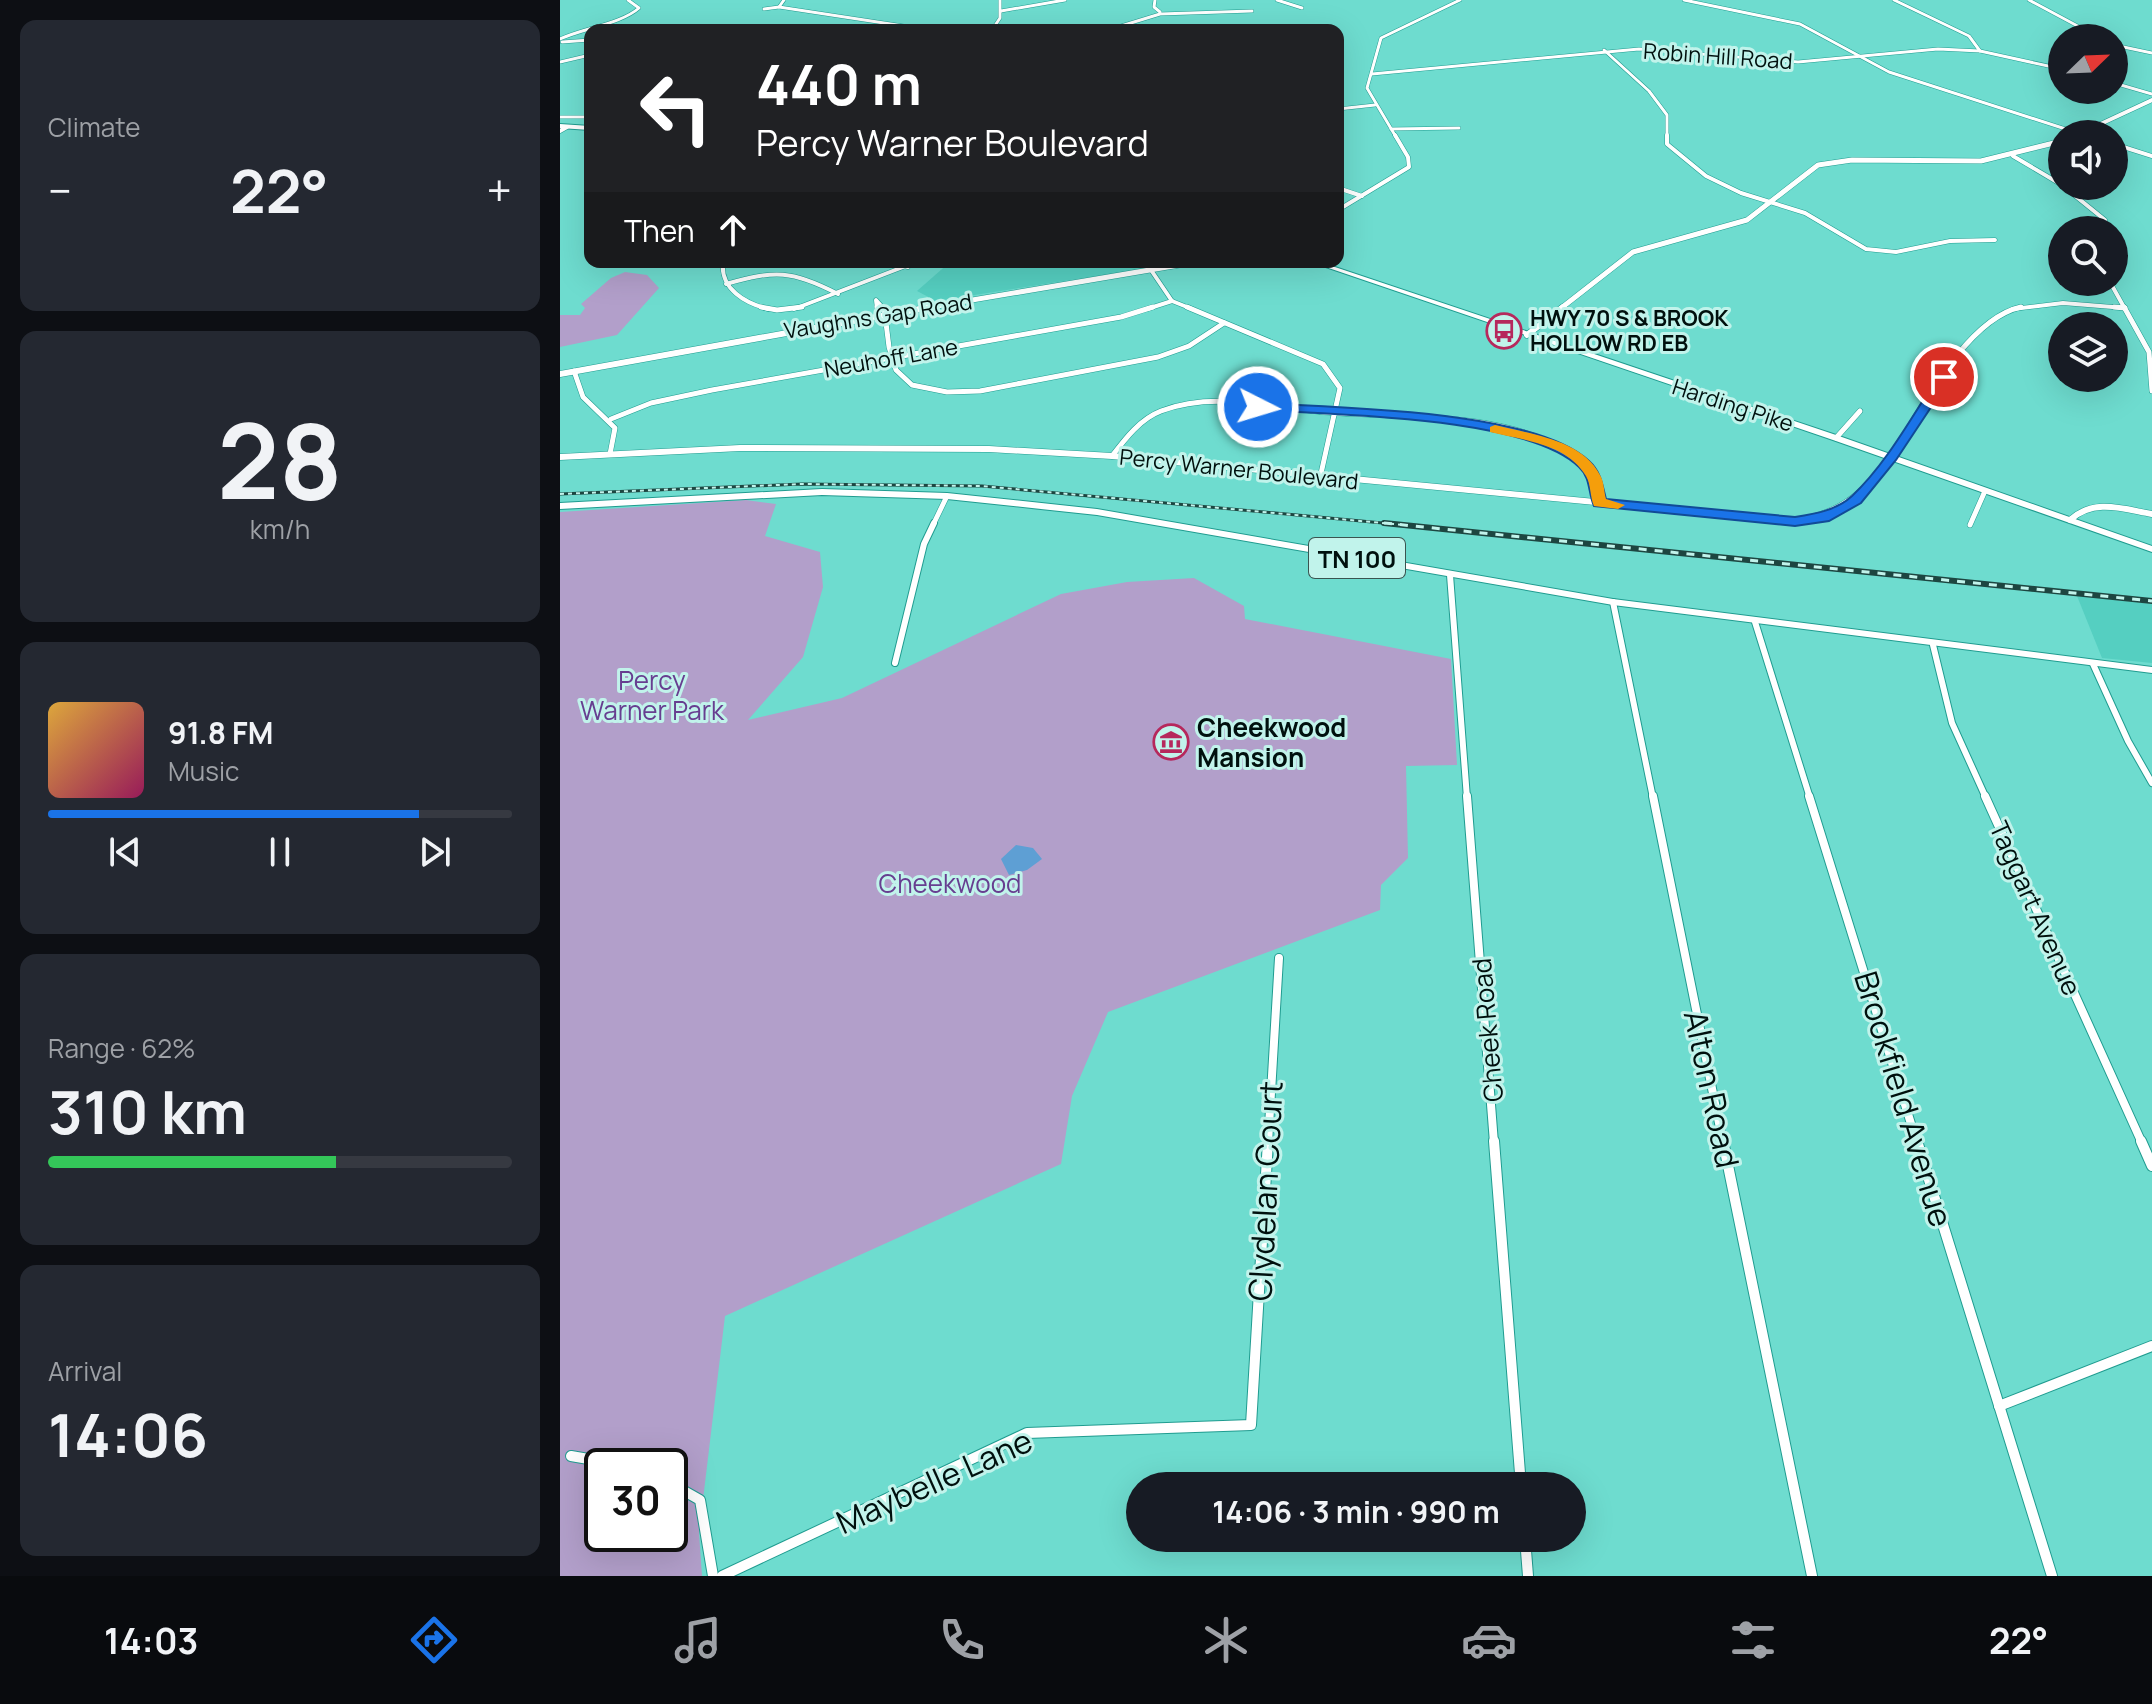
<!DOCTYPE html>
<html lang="en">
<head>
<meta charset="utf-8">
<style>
	body { margin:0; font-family:Manrope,sans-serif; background:#242831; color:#f1f3f6; height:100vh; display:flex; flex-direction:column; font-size:30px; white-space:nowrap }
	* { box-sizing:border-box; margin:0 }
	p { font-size:26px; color:#9ea1a6 }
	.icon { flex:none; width:44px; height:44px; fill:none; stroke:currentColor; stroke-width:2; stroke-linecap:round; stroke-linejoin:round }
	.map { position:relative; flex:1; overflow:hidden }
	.details { display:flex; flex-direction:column; gap:20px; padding:20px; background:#0d0f14; width:560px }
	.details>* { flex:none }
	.guide { position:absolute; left:24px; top:24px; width:760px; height:244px; border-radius:16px; box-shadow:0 8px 32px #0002; background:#202124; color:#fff; overflow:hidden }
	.needle { width:52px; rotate:67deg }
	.fabs { position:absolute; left:1488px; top:24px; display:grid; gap:16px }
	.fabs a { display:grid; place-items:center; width:80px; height:80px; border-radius:50%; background:#171b24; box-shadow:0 8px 32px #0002; font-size:40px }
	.speed { position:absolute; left:24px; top:1448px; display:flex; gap:16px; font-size:40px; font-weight:700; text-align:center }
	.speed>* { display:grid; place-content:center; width:104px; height:104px; border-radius:50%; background:#171b24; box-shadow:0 8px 32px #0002; line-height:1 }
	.speed .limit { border:4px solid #111; border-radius:12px; background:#fff; color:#111 }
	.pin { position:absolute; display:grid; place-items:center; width:68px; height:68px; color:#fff; margin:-34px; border:4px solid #fff; border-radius:50%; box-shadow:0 2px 8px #0007 }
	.me { position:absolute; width:88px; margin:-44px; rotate:95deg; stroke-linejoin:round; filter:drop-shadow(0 0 6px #0008) }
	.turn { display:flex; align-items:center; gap:28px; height:168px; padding:0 40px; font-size:36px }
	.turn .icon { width:104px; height:104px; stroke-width:2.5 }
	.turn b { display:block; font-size:56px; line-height:68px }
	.then { display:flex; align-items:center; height:76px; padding:0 40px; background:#0003; gap:16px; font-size:30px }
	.big { font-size:60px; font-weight:700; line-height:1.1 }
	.details .card { flex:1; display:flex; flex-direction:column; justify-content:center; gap:12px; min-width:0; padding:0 28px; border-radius:16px; background:#242831 }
	.details .dial { align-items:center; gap:0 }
	.dial b { font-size:104px; line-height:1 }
	.song { display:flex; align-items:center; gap:24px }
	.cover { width:96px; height:96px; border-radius:12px; background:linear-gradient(135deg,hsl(40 70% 55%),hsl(330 70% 35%)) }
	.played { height:8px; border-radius:4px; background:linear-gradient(90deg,#1a73e8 80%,#363941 80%) }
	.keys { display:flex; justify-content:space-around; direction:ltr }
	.heat { display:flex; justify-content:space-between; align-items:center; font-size:44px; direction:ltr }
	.charge { height:12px; border-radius:6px; background:linear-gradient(90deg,#34c759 62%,#363941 0) }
	.trip { position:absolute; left:566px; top:1472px; width:460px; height:80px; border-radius:40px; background:#171b24; box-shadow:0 8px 32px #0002; font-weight:700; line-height:80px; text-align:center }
	.tabs { display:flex; height:128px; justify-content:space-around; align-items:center; background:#090b0e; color:#9ea1a6 }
	.tabs .icon { width:56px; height:56px }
	.tabs .active { color:#1a73e8 }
	.tabs b { font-size:36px; color:#f1f3f6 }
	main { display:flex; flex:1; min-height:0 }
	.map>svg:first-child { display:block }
	.built { fill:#55cfc1 }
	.green { fill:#b29fca; fill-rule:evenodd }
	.water { fill:#5e9fd4 }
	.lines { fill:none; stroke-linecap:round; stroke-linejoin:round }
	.minor-far5-casing { stroke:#209c90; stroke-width:4 }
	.minor-far4-casing { stroke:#209c90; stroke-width:5 }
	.minor-far3-casing { stroke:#209c90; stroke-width:6 }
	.minor-far2-casing { stroke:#209c90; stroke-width:8 }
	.minor-far1-casing { stroke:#209c90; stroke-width:10 }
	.minor-casing { stroke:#209c90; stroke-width:12 }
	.tertiary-far2-casing { stroke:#209c90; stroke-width:5 }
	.tertiary-far1-casing { stroke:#209c90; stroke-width:6 }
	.tertiary-casing { stroke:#209c90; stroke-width:7 }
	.primary-casing { stroke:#209c90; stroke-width:2 }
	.minor-far5 { stroke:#fff; stroke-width:3 }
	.minor-far4 { stroke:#fff; stroke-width:4 }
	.minor-far3 { stroke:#fff; stroke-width:5 }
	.minor-far2 { stroke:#fff; stroke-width:6 }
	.minor-far1 { stroke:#fff; stroke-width:8 }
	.minor { stroke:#fff; stroke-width:10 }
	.tertiary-far2 { stroke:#fff; stroke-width:4 }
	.tertiary-far1 { stroke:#fff; stroke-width:5 }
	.tertiary { stroke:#fff; stroke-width:6 }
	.primary { fill:#fff; fill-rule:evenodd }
	.rail-far1-casing { stroke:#1d4641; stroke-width:3 }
	.rail-casing { stroke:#1d4641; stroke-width:6 }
	.rail-far1 { stroke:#c1f3eb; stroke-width:2; stroke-dasharray:4; stroke-linecap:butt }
	.rail { stroke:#c1f3eb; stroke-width:3; stroke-dasharray:8; stroke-linecap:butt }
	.route { fill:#1a73e8; stroke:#114b97; stroke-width:2 }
	.slow { fill:#f59e0b }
	.labels { text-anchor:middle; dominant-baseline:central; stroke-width:6; stroke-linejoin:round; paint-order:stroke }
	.far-street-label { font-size:22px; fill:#00100e; stroke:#c1f3eb }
	.far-poi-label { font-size:22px; font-weight:bold; fill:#00100e; stroke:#c1f3eb; text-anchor:start }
	.shield { fill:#c1f3eb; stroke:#3a5450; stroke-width:2 }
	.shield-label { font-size:24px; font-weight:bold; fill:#00100e }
	.park-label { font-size:26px; fill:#673e90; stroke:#c1f3eb }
	.poi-label { font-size:26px; font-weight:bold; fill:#00100e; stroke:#c1f3eb; text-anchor:start }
	.street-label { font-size:26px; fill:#00100e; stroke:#c1f3eb }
	.near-street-label { font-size:32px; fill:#00100e; stroke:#c1f3eb }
</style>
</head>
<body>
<main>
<section class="details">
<div class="card"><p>Climate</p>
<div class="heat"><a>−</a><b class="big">22°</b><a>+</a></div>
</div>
<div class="card dial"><b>28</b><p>km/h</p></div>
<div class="card">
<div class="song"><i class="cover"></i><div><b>91.8 FM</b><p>Music</p></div></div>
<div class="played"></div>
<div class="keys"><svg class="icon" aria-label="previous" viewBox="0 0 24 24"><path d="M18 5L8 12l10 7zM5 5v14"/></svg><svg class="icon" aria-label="pause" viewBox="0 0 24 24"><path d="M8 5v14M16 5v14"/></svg><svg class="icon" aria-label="next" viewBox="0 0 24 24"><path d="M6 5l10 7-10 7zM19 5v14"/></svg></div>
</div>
<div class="card"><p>Range · 62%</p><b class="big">310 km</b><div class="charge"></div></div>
<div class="card"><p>Arrival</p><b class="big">14:06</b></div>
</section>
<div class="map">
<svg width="1592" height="1576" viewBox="0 0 1592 1576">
	<rect width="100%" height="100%" fill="#6edccf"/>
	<g class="built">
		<polygon points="390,262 627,262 376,301 357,291"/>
		<polygon points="1517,596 1592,604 1592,663 1542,658"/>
	</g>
	<g class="green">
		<polygon points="65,272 87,275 99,288 57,335 0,347 0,315 20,315 25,308 21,304 51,278"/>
		<path d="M186,500L216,504L205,536L260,552L263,587L243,657L188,720L282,698L501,594L567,582L634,578L684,606L685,619L891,659L897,765L846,766L848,858L821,885L820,910L548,1012L512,1096L501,1164L165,1316L139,1533L142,1576H0V512ZM42,1466H110V1534H42Z"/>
	</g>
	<polygon class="water" points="456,845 473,848 482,859 467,870 449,875 441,859"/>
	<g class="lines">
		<defs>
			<g id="minor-far5">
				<polyline points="224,0 219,7 370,30"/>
				<polyline points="595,0 594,7 600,12"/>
				<polyline points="717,0 742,8"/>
				<polyline points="1124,0 1240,24 1329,72 1521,134"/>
				<polyline points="1334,0 1409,36 1420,51"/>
				<polyline points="1469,0 1540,38"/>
				<polyline points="204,9 219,7"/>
				<polyline points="441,11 505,0"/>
				<polyline points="432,30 440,18 440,0"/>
				<polyline points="548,30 600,14 692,11"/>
				<path d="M0,39C23,28 61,24 79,8L68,0"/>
				<polyline points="2,42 30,40"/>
				<polyline points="1554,45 1592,53"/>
				<polyline points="1044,50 1089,91 1107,115 1107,137"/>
				<polyline points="0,62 30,55"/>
				<polyline points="812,74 1079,49 1238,62 1378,49 1420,51 1502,69"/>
				<polyline points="1554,83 1592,94"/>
				<polyline points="778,109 815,105"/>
				<polyline points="0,117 30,117"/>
				<polyline points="831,129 899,128"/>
				<polyline points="836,137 807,88 821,38 900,0"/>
			</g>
			<g id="minor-far4">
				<polyline points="1107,135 1107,144 1146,176 1181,193 1245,213 1306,249 1336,252 1390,241 1435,240"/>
				<polyline points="1554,144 1592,156"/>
				<polyline points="1453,156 1502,185"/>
				<polyline points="1503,186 1545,220"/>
				<polyline points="778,188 802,196"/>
				<polyline points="778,210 849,167 848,157 835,135"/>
				<path d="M163,262C160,289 185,303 208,309"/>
				<polyline points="330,262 348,267"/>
				<polyline points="591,270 612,301 632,309"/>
				<polyline points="1550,282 1565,309"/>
				<path d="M166,284C215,270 232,270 278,294"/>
				<polyline points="234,309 356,262"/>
				<polyline points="317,309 316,300 324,309"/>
				<polyline points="587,309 612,301"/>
				<polyline points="1453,309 1503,303 1565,308"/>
			</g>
			<g id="minor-far3">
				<polyline points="201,307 217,310 242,307"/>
				<polyline points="317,307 318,316"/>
				<polyline points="324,307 329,347 336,370 352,385 387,392 420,391 598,357 629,346 664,323"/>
				<polyline points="627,307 763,364 780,388 760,478"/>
				<polyline points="1554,307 1565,308"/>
				<polyline points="1564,307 1589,352 1592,391"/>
				<polyline points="14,371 23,397 55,428 50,454"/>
				<polyline points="51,419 91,403 152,390 561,317 593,307"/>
				<polyline points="1276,438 1300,411"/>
				<path d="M552,456C565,439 580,419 601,411C652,391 711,407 764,412C841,418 934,411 1004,449C1025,460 1034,480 1039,503"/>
				<path d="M1331,457C1360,411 1406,319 1461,307"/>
				<polyline points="373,525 387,496"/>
				<polyline points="1410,525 1425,491"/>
			</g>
			<g id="minor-far2">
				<polyline points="890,575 907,798"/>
				<polyline points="1053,602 1093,798"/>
				<polyline points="1195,622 1250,798"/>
				<polyline points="1373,645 1392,723 1426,798"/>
				<polyline points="335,663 364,544 374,523"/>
				<polyline points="1533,664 1568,741 1592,783"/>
			</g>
			<g id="minor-far1">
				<polyline points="907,796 934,1143"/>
				<polyline points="1093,796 1163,1143"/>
				<polyline points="1249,796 1357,1143"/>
				<polyline points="1425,796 1582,1143"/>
				<polyline points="708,1143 719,958"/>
			</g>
			<g id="minor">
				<polyline points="934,1141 961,1486"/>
				<polyline points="1163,1141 1252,1576"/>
				<polyline points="1357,1141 1492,1576"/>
				<polyline points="1581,1141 1592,1166"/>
				<polyline points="1439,1406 1592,1346"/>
				<polyline points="11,1456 69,1466"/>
				<polyline points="110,1483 140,1500 153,1576"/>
				<polyline points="965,1538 968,1576"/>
				<polyline points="162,1576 467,1433 691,1425 708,1141"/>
			</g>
			<g id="tertiary-far2">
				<polyline points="0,131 7,127"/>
				<polyline points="1519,134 1592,100"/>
			</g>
			<g id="tertiary-far1">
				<polyline points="359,309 637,262"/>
				<polyline points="1000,309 1073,252 1187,220 1258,165 1292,160 1421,161 1502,141"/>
			</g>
			<g id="tertiary">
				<polyline points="967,335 1003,307"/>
				<polyline points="0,374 371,307"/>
				<path d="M0,457L180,448L429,449L552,456L1235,521C1281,514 1304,493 1331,457"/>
				<path d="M1510,520C1534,498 1563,509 1592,514"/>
			</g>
			<g id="primary">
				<polygon points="0,124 30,126 30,130 0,128"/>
				<polygon points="751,262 760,262 1279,436 1592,546 1592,552 1273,440"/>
				<polygon points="262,489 387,493 537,509 1053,599 1592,667 1592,673 1053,605 537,515 387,499 262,495 0,509 0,503"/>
			</g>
		</defs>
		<use href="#minor-far5" class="minor-far5-casing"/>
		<use href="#minor-far4" class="minor-far4-casing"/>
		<use href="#minor-far3" class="minor-far3-casing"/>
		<use href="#minor-far2" class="minor-far2-casing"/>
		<use href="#minor-far1" class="minor-far1-casing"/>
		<use href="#minor" class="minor-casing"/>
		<use href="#tertiary-far2" class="tertiary-far2-casing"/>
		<use href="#tertiary-far1" class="tertiary-far1-casing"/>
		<use href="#tertiary" class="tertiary-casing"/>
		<use href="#primary" class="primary-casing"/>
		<use href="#minor-far5" class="minor-far5"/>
		<use href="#minor-far4" class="minor-far4"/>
		<use href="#minor-far3" class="minor-far3"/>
		<use href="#minor-far2" class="minor-far2"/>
		<use href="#minor-far1" class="minor-far1"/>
		<use href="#minor" class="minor"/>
		<use href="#tertiary-far2" class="tertiary-far2"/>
		<use href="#tertiary-far1" class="tertiary-far1"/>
		<use href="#tertiary" class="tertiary"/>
		<use href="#primary" class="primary"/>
		<defs>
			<polyline id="rail-far1" points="0,494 242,484 422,486 844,525"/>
			<polyline id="rail" points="824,523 1592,601"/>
		</defs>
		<use href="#rail-far1" class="rail-far1-casing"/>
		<use href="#rail" class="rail-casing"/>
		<use href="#rail-far1" class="rail-far1"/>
		<use href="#rail" class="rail"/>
	</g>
	<path class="route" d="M1380,374L1391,377L1336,460L1301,503L1269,521L1235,526L1034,506C1028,493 1031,478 1019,467C967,416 773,415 698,410L692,407L698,403C776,408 973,409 1029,461C1041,472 1042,484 1046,499L1235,517C1255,514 1277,510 1292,496C1328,462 1353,414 1380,374Z"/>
	<path class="slow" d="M935,425C969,434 1022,439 1040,475C1044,481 1044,492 1046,499L1065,505L1058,509L1034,506C1030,497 1031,484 1026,476C1007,444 963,440 930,432V427Z"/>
	<defs>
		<symbol id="bus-ring" viewBox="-11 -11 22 22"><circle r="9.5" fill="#c1f3eb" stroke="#b6285c" stroke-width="1.5"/><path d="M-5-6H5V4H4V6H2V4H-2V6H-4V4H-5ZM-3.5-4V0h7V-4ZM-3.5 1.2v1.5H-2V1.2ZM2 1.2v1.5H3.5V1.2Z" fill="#b6285c"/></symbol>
		<symbol id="museum-ring" viewBox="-11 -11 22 22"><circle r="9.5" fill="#c1f3eb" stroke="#b6285c" stroke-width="1.5"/><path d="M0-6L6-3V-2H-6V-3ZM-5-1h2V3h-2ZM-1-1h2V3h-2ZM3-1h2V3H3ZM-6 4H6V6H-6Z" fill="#b6285c"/></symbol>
	</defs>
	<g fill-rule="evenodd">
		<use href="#bus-ring" x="924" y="311" width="40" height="40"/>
		<use href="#museum-ring" x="591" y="722" width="40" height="40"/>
	</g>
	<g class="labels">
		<g class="far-street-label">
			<text transform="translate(1158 56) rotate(4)">Robin Hill Road</text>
			<text transform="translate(318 316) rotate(-9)">Vaughns Gap Road</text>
			<text transform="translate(331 358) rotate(-10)">Neuhoff Lane</text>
			<text transform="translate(1173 405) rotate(18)">Harding Pike</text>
			<text transform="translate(679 469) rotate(6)">Percy Warner Boulevard</text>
		</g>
		<g class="far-poi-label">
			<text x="970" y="318">HWY 70 S &amp; BROOK<tspan x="970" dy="25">HOLLOW RD EB</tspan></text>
		</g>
		<rect class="shield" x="749" y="538" width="96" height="40" rx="6"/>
		<g class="shield-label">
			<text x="797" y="558">TN 100</text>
		</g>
		<g class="park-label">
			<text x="92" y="680">Percy<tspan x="92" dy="30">Warner Park</tspan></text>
			<text x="390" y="883">Cheekwood</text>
		</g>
		<g class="poi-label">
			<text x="637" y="727">Cheekwood<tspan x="637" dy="30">Mansion</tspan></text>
		</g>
		<g class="street-label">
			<text transform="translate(1476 908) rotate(66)">Taggart Avenue</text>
			<text transform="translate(927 1030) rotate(-95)">Cheek Road</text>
		</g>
		<g class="near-street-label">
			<text transform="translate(1152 1089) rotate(78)">Alton Road</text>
			<text transform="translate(1344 1099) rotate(73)">Brookfield Avenue</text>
			<text transform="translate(705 1191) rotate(-87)">Clydelan Court</text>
			<text transform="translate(374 1481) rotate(-24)">Maybelle Lane</text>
		</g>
	</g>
</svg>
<div class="fabs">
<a><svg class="needle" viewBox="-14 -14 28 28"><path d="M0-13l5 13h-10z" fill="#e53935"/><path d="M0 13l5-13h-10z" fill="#9ea1a6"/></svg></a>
<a><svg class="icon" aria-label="sound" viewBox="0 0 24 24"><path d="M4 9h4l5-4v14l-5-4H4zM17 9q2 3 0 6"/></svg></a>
<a><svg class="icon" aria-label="search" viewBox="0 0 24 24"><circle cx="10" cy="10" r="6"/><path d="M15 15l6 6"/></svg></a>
<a><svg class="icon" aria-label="layers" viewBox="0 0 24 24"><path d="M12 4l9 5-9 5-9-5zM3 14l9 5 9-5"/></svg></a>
</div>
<div class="speed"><div class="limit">30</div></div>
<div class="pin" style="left:1384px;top:377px;background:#d93025"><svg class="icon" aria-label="arrive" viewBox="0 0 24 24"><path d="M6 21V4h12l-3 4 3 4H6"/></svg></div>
<svg class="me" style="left:698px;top:407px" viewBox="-20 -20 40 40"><circle r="17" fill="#1a73e8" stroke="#fff" stroke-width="3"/><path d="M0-11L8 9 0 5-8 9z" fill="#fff"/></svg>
<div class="trip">14:06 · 3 min · 990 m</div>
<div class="guide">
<div class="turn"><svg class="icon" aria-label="left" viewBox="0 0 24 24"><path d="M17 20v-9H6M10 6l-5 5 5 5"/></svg><div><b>440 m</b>Percy Warner Boulevard</div></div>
<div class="then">Then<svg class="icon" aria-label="ahead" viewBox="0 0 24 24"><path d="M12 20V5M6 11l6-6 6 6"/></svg></div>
</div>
</div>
</main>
<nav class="tabs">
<b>14:03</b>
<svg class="icon active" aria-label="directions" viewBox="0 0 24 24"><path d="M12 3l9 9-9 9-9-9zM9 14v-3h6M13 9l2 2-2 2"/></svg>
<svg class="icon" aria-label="music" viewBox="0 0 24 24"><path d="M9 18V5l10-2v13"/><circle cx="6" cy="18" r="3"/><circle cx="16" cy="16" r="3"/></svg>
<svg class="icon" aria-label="phone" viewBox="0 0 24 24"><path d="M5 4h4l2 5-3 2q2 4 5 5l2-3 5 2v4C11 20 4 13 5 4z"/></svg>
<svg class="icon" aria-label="climate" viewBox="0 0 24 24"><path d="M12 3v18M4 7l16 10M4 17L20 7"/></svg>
<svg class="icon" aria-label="car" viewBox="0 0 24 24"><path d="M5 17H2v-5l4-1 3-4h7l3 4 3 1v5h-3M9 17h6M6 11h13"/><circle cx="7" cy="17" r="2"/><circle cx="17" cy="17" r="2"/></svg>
<svg class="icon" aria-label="filters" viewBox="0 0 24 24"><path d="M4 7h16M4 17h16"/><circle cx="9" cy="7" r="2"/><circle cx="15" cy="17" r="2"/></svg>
<b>22°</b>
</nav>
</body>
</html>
